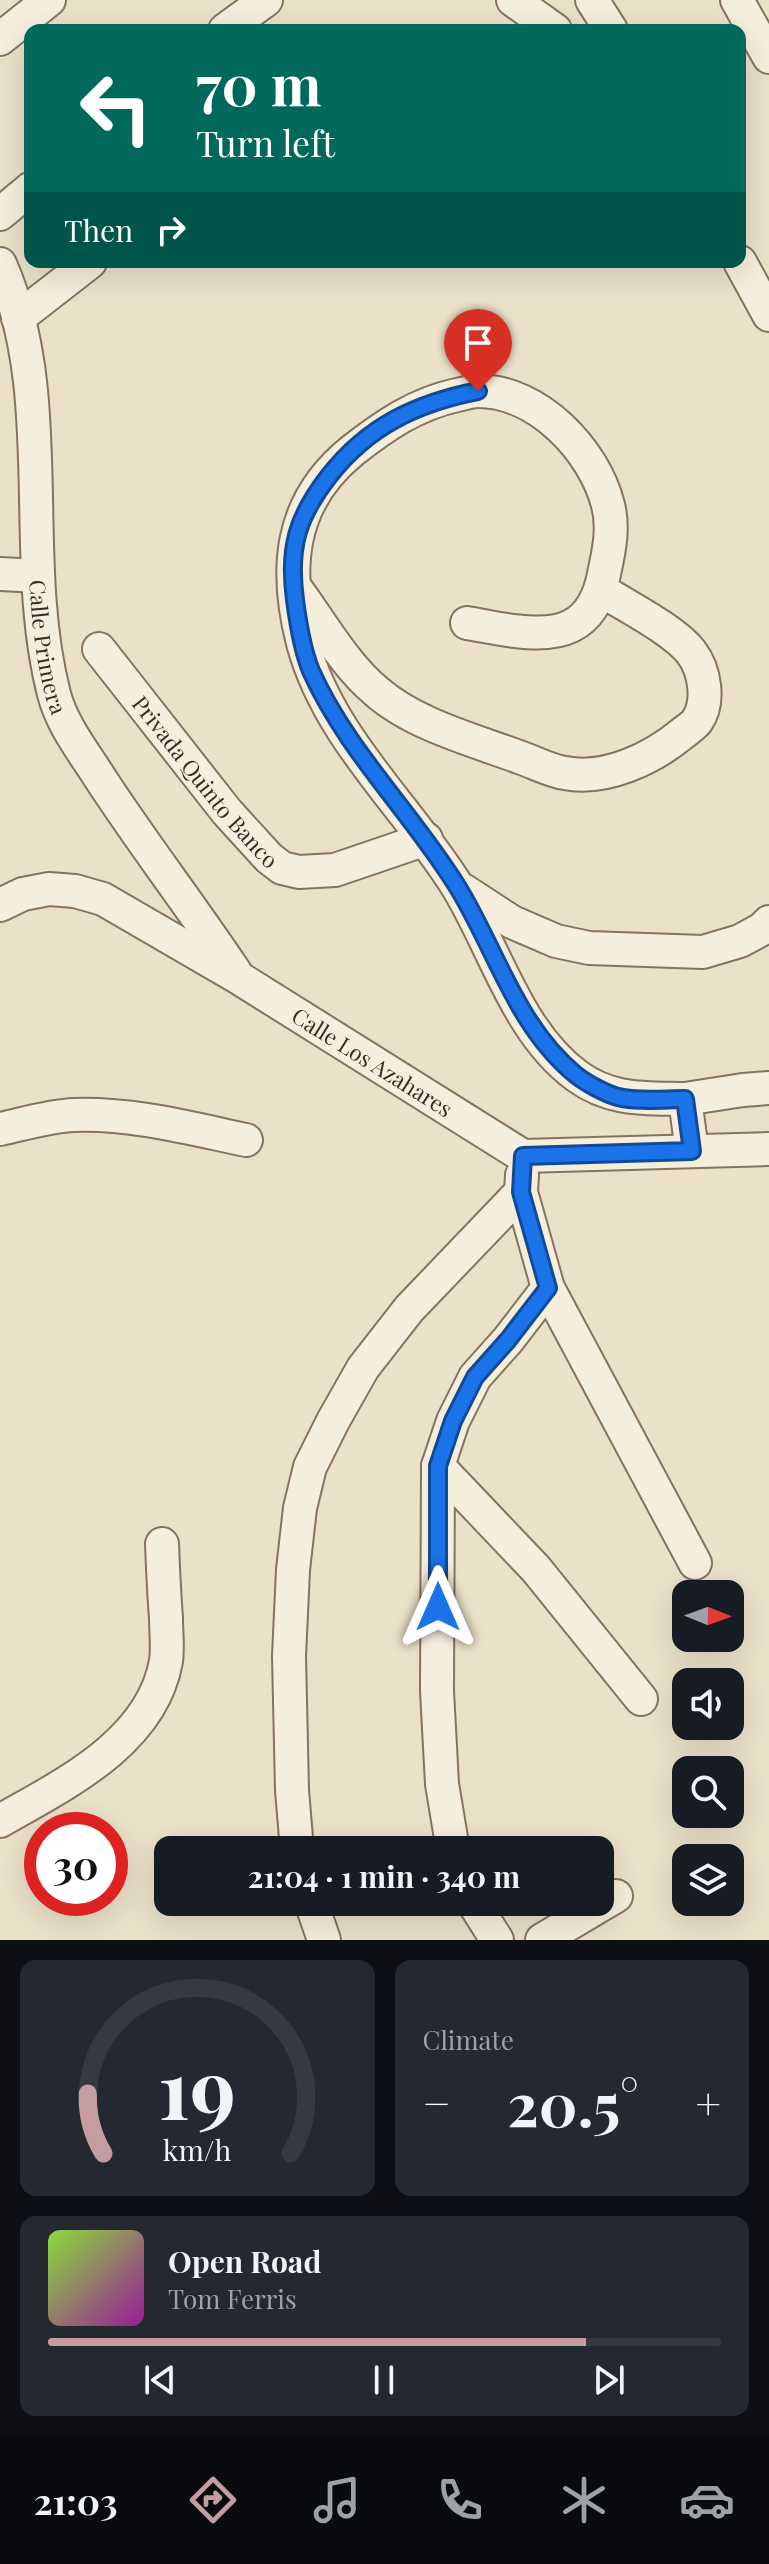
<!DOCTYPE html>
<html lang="en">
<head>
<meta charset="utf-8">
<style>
	body { margin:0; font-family:"Playfair Display",serif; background:#242831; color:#f1f3f6; height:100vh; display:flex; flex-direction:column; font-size:30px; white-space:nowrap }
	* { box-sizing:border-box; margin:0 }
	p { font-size:26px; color:#9ea1a6 }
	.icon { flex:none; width:44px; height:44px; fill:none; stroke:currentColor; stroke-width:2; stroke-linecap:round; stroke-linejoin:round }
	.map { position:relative; height:1940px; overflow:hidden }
	.sheet { display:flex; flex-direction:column; gap:20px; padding:20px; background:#0d0f14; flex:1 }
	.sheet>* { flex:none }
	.top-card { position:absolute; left:24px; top:24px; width:722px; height:244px; border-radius:16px; box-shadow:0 8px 32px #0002; background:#00695c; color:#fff; overflow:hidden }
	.needle { width:52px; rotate:91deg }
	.controls { position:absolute; left:672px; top:1580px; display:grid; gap:16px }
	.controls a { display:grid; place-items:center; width:72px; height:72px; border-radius:16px; background:#171b24; box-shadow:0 8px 32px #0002; font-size:40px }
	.speed { position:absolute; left:24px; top:1812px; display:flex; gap:16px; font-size:40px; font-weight:700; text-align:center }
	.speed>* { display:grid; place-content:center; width:104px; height:104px; border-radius:50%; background:#171b24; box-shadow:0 8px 32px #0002; line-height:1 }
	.speed .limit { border:12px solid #d22; background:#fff; color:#111 }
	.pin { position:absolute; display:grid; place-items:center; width:68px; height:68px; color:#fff; margin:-82px -34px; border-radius:50% 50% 50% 0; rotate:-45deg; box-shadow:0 0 8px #0007 }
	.pin .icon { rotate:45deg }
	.me { position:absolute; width:88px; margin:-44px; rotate:0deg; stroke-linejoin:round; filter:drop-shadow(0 0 6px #0008) }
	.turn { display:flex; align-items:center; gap:28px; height:168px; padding:0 40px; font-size:36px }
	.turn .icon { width:104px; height:104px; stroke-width:2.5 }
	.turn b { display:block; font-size:56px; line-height:68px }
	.then { display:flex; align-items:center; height:76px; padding:0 40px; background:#0003; gap:16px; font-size:30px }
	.big { font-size:60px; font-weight:700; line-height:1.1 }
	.sheet .tile { flex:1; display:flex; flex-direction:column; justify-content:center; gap:12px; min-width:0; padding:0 28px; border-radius:16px; background:#242831 }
	.sheet .dial { align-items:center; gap:0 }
	.dial svg { height:208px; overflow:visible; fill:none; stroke:#363941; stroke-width:7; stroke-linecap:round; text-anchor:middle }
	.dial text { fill:#f1f3f6; stroke:none }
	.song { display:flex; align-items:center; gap:24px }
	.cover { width:96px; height:96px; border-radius:12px; background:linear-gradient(135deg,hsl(90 70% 55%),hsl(300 70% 35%)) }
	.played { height:8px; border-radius:4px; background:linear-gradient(90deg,#c59da0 80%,#363941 80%) }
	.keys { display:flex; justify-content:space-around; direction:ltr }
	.heat { display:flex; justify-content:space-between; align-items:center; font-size:44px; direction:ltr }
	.sheet .tiles { flex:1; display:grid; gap:20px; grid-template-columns:1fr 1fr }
	.tile:last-child { grid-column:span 2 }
	.trip { position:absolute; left:154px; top:1836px; width:460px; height:80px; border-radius:16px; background:#171b24; box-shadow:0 8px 32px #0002; font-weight:700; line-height:80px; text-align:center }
	.menu { display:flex; height:128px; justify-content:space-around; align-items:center; background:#090b0e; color:#9ea1a6 }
	.menu .icon { width:56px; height:56px }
	.menu .active { color:#c59da0 }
	.menu b { font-size:36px; color:#f1f3f6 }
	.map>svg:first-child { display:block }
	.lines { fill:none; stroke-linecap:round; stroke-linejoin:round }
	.minor-casing { stroke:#86735f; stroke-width:36 }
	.minor { stroke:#f6eedc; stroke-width:32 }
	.route-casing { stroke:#114b97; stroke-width:20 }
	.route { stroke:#1a73e8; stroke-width:14 }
	.labels { text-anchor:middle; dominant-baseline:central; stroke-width:8; stroke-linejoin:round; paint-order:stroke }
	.street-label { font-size:22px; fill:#382c21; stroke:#f3ebd8 }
</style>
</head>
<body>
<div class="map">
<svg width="769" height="1940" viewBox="0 0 769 1940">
	<rect width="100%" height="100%" fill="#ebe1c9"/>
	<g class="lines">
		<defs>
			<g id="minor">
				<polyline points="513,0 555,30"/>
				<polyline points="592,0 611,30"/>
				<polyline points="737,0 769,57"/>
				<polyline points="225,30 266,0"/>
				<polyline points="0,39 49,0"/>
				<polyline points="0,214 30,189"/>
				<polyline points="740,262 769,315"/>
				<path id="s1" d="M0,264C59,397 18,555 54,694C62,725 83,751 100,778C143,844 191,906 235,972"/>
				<polyline points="18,318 90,262"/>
				<polyline points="0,574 38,576"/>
				<path d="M297,590C322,624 344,664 376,691C413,724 473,740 519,757C534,762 550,771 565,773C606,781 653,758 683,733C687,730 694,725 697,721C710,702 705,670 691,652C674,630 626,606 601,590"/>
				<path d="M467,623C497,628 543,640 571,626C591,616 600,595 604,574C609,551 614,528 608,505C594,450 538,391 478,391C471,391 463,394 457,395C416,404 385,425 352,451C289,502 284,569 303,643C328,737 407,806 457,886C495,948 517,1032 577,1076C611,1101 645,1098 685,1099"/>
				<path id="s2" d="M99,649L227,812L269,858L282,868L299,872L335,870L426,839"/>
				<polyline points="463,890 512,922 556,941 589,948 703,952 740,941 762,929 769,922"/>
				<path id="s3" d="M0,905L23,894L49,889L75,891L103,899L239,978L523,1156L769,1149"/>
				<path d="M0,1129C24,1124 49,1116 74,1115C132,1113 189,1128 246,1140"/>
				<polyline points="692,1151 685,1099 743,1090 769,1088"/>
				<polyline points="522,1175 521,1192 548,1288 695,1563"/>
				<polyline points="438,1466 536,1569 641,1699"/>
				<path d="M0,1821C65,1784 152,1742 166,1661C168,1647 166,1632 166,1618C164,1593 163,1569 162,1544"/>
				<polyline points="297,1850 292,1790 289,1656 293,1570 300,1508 310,1467 333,1421 363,1368 409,1309 521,1192"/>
				<polyline points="453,1850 442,1784 437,1691 438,1466 453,1421 475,1377 508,1340 548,1288"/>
				<polyline points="311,1902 324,1940"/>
				<polyline points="473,1902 497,1940"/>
				<polyline points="542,1940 616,1896"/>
			</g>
		</defs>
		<use href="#minor" class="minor-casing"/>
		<use href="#minor" class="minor"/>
	</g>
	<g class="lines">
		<defs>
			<path id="route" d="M438,1607V1466L453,1421L475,1377L508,1340L548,1288L521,1192L523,1156L692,1151L685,1099C665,1099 637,1102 618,1097C606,1094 586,1083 576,1075C516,1026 496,949 457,886C411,812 347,751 311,671C302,649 298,623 295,600C288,548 297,517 329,476C368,426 417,403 478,391"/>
		</defs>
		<use href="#route" class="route-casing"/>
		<use href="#route" class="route"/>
	</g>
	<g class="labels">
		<g class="street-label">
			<text stroke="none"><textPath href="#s1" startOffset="388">Calle Primera</textPath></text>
			<text stroke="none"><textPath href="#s2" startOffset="170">Privada Quinto Banco</textPath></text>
			<text stroke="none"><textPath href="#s3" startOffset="422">Calle Los Azahares</textPath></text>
		</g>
	</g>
</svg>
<div class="controls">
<a><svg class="needle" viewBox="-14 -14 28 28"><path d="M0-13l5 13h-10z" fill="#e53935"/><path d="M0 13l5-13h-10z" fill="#9ea1a6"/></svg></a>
<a><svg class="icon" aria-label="sound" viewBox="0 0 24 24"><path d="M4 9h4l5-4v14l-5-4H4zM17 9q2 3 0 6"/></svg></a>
<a><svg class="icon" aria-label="search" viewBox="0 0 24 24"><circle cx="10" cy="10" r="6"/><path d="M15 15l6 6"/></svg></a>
<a><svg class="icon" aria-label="layers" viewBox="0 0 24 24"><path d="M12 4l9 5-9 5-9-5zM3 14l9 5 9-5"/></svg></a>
</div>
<div class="speed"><div class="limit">30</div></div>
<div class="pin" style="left:478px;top:391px;background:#d93025"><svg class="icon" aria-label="arrive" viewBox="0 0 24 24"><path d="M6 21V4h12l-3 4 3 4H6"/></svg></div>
<svg class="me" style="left:438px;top:1607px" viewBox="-20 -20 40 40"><path d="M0-17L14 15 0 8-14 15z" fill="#1a73e8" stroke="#fff" stroke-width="4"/></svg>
<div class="trip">21:04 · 1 min · 340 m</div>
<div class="top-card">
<div class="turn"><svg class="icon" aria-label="left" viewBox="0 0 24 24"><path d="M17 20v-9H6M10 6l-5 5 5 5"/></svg><div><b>70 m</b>Turn left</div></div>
<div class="then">Then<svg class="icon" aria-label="right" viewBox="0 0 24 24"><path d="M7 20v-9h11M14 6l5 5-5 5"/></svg></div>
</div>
</div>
<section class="sheet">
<div class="tiles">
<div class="tile dial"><svg viewBox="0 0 100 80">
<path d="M14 69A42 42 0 1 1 86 69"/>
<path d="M14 69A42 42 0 0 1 8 46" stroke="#c59da0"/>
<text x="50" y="56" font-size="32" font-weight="700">19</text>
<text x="50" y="72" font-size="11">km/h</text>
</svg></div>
<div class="tile"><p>Climate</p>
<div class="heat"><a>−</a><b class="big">20.5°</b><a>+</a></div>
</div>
<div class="tile">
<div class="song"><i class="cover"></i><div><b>Open Road</b><p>Tom Ferris</p></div></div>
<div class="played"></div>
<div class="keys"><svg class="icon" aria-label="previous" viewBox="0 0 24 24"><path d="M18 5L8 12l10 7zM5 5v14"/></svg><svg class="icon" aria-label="pause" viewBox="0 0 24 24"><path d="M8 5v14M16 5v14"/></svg><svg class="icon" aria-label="next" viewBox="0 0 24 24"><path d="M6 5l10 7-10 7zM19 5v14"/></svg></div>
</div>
</div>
</section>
<nav class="menu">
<b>21:03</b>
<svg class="icon active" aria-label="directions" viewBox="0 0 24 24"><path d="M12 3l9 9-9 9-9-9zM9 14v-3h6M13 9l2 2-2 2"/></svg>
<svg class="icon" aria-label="music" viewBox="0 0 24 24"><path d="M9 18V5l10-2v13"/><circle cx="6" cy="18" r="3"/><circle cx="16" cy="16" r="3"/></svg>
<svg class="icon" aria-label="phone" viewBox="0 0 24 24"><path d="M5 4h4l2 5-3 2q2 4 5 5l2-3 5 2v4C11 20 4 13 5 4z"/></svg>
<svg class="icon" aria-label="climate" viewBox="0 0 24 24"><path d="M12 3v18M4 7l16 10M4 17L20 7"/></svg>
<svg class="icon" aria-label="car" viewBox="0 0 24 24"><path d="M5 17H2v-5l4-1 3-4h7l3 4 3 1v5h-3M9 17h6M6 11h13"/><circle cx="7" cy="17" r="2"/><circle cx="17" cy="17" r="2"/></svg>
</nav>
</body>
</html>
